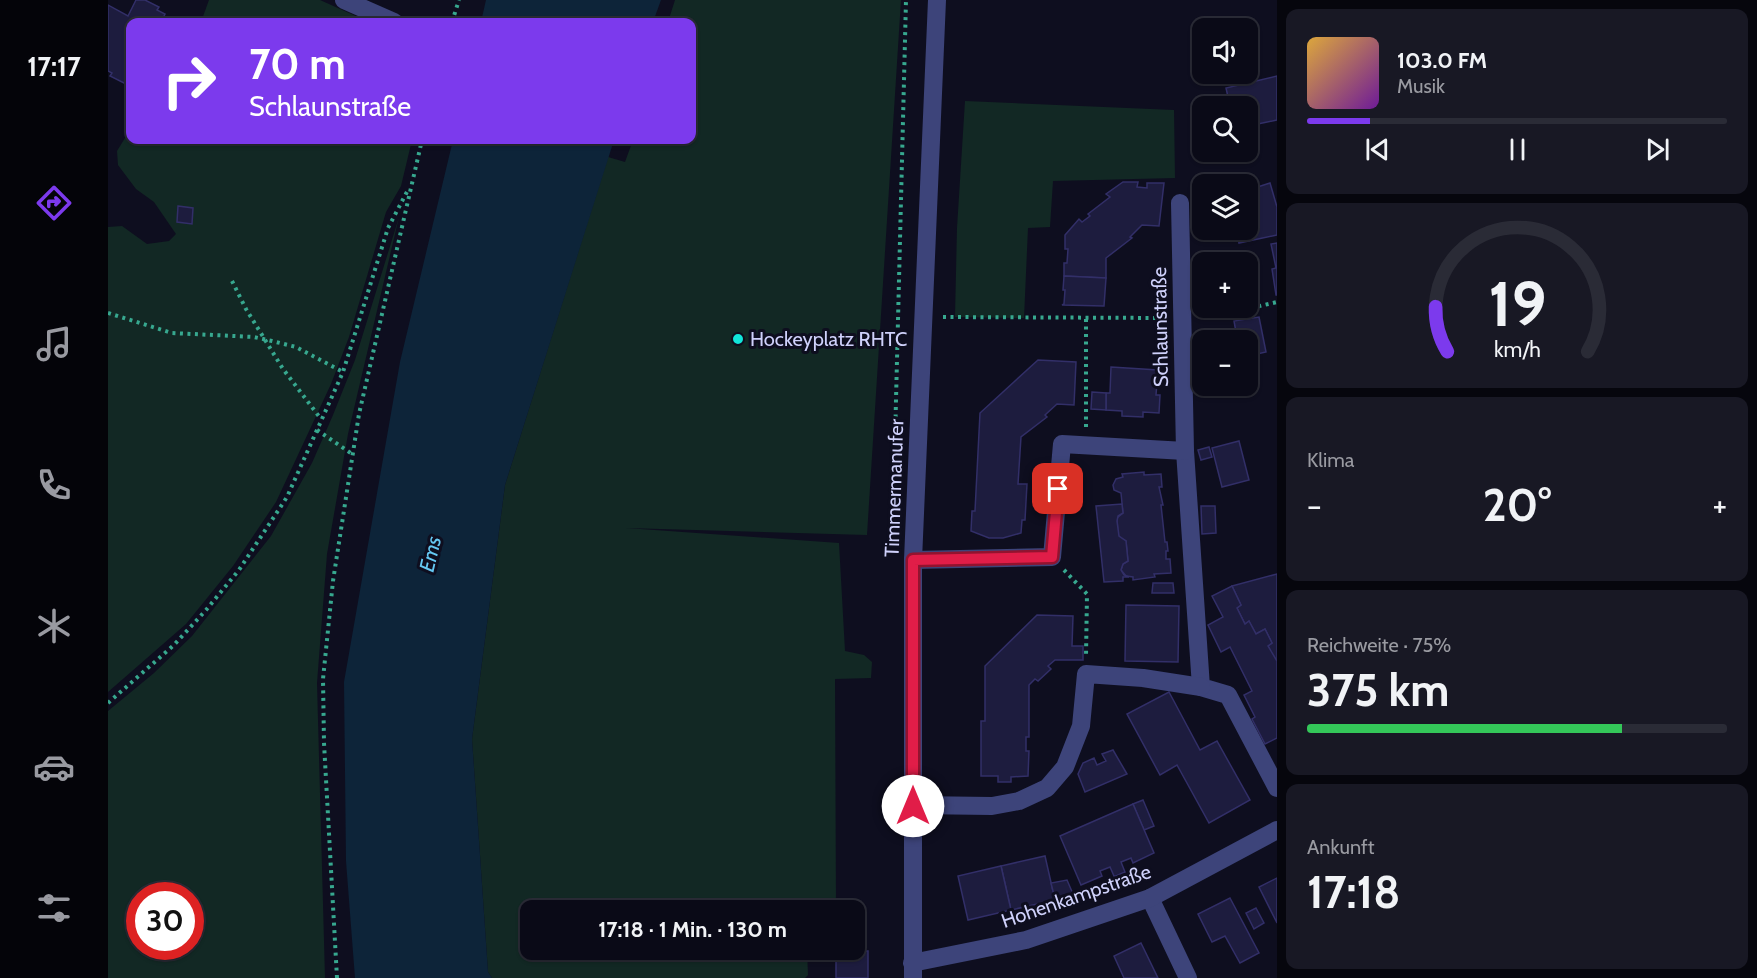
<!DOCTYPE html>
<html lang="de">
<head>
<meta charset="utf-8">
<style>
	body { margin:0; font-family:Cabin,sans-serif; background:#181824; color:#f1f3f6; height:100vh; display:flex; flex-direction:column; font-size:22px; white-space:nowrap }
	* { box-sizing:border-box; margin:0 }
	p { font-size:20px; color:#999aa1 }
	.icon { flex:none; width:33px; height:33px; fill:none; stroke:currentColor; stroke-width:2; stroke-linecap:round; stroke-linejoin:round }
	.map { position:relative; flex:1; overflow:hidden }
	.drawer { display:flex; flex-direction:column; gap:9px; padding:9px; background:#06060d; width:480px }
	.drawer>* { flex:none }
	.hud { position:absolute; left:18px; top:18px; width:570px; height:126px; border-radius:12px; box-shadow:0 2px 4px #0004,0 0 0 2px #2a2b36; background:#7c3aed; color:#fff; overflow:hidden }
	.tools { position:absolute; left:1084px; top:18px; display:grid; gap:12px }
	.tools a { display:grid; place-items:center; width:66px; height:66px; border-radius:12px; background:#0a0a17; box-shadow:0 2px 4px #0004,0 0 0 2px #2a2b36; font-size:30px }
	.speed { position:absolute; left:18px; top:882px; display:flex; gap:12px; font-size:30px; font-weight:700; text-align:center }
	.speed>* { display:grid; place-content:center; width:78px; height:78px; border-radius:50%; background:#0a0a17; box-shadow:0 2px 4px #0004,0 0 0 2px #2a2b36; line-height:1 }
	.speed .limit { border:9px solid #d22; background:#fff; color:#111 }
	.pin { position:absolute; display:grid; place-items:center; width:51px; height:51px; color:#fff; margin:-26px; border-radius:12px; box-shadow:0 3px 9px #0006 }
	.me { position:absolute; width:66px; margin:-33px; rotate:0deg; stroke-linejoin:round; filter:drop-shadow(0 0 4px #0008) }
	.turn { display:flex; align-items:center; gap:21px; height:126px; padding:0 24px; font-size:27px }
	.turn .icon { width:78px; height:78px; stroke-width:2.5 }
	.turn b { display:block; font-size:42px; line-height:51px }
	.big { font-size:45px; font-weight:700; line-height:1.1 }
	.drawer .widget { flex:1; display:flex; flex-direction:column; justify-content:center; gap:9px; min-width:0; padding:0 21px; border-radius:12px; background:#181824 }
	.drawer .dial { align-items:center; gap:0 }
	.dial svg { height:156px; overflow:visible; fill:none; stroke:#2a2b36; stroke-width:7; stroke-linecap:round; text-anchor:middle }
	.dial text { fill:#f1f3f6; stroke:none }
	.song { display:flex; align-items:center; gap:18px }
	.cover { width:72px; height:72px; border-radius:9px; background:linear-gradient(135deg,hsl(40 70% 55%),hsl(280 70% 35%)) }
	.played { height:6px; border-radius:3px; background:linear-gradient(90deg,#7c3aed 15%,#2a2b36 15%) }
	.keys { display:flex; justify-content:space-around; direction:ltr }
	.heat { display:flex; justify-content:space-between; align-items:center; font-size:33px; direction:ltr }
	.charge { height:9px; border-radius:4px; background:linear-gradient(90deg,#34c759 75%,#2a2b36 0) }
	.trip { position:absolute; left:412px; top:900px; width:345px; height:60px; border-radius:12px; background:#0a0a17; box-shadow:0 2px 4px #0004,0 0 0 2px #2a2b36; font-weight:700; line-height:60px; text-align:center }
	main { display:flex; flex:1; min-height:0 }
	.tabs { display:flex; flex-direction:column; width:108px; justify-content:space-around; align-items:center; background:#040409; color:#999aa1 }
	.tabs .icon { width:42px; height:42px }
	.tabs .active { color:#7c3aed }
	.tabs b { font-size:27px; color:#f1f3f6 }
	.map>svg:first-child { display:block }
	.green { fill:#122824; fill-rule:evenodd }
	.water { fill:#0d2439 }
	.building { fill:#1d1c3e; stroke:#322f68; stroke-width:1.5 }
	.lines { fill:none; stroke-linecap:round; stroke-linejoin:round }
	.path { stroke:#37a88f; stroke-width:4; stroke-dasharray:3 4.5; stroke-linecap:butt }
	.minor { stroke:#3d447a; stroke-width:18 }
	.route-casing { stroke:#92132f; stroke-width:15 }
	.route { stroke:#e11d48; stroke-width:10 }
	.poi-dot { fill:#11e5d9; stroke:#0e0e1f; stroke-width:2 }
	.labels { text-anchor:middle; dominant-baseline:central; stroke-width:6; stroke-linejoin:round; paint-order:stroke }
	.street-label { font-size:20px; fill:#cfd1fb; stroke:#0e0e1f }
	.poi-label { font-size:20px; fill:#cfd1fb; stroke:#0e0e1f; text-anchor:start }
	.water-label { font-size:21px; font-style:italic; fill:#65c8f3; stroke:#0e0e1f }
</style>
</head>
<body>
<main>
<nav class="tabs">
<b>17:17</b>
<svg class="icon active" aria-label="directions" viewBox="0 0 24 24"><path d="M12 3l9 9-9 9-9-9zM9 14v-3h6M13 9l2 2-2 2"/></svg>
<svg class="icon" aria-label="music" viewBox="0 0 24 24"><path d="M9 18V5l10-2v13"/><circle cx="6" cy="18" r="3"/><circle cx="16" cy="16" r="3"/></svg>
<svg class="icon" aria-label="phone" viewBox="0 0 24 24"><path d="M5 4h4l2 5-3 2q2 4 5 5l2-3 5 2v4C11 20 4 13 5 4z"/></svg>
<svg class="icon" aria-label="climate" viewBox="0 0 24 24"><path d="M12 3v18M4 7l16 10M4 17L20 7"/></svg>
<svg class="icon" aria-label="car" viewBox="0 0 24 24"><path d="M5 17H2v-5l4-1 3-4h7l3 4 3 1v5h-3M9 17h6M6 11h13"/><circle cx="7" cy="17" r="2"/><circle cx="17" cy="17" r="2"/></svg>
<svg class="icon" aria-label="filters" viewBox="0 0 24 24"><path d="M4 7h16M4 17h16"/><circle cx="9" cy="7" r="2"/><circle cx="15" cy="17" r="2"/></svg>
</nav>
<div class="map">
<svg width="1169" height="978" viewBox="0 0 1169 978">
	<rect width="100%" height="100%" fill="#0e0e1f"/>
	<g class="green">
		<polygon points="101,0 212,0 261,22 93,22"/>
		<polygon points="567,0 793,0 759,535 518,528 731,543 737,651 756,655 764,662 763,678 727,679 728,910 423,910 423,950 699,950 700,975 697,978 384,978 380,972 364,739 397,485 500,157 517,162 525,140 584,140 584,22 560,22"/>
		<polygon points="857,101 1066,110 1067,178 945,181 942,227 920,228 916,318 847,317 849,228"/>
		<polygon points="22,130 22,140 304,140 293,186 278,212 241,337 223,384 168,502 125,566 78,624 0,692 0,227 14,226 39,244 61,241 68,234 46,202 28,189 10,165 9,151"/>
		<path d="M291,217L240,434L219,554L209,683L217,978H0V711L46,673L84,636L163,536L204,463L225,415L247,360ZM32,896H82V946H32Z"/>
	</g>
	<g class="water">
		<polygon points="378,0 553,0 545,22 373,22"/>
		<polygon points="345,140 506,140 397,485 364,739 380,972 384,978 247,978 238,861 236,682 292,362"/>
	</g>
	<g class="building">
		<polygon points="28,0 37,0 51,7 49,10 57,14 53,22 22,22 22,83 18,80 16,83 2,76 4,73 0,71 0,5 20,16"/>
		<polygon points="1169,76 1169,120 1140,126 1140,106 1122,106 1118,88"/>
		<polygon points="1015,182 1030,182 1029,187 1039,188 1039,183 1056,183 1051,226 1034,225 1022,237 1024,238 998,258 998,278 956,276 956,263 959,263 960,249 957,249 957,235 971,219 974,222 982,216 980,214 1002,197 998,194"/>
		<polygon points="1162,183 1169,207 1169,235 1131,243 1129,233 1115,236 1113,230 1140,230 1140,190"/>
		<polygon points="70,206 85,208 84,224 69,222"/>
		<polygon points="1169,243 1169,295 1168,295 1164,269 1168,268 1163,244"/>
		<polygon points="1129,254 1131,262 1095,262 1095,281 1091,262"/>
		<polygon points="956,276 998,278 996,306 954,305 956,304 957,290 955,290"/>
		<polygon points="1151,317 1158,352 1140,356 1140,340 1096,340 1096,338 1128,332 1126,321"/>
		<polygon points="930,360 968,362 966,405 949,404 937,415 939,417 913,437 910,484 919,484 917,520 914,520 913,533 895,538 881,538 863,531 864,511 867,511 872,413"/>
		<polygon points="1003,367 1050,370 1048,395 1052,395 1051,413 1035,412 1035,417 1014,416 1014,411 998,410 998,393 1002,393"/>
		<polygon points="984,392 998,393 998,410 983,409"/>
		<polygon points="1131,441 1141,480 1114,487 1104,448"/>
		<polygon points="1101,447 1104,457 1093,460 1090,450"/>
		<polygon points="1036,472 1036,475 1053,474 1054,487 1051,487 1055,505 1053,505 1057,542 1059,542 1060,551 1058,551 1058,559 1062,559 1063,573 1046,574 1047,577 1025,580 1025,577 1018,576 1013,570 1015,564 1020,561 1018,541 1012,538 1010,535 1009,518 1015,513 1013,493 1006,490 1005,485 1008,479 1015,477 1014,474"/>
		<polygon points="1014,504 1015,513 1010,516 1009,521 1011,536 1018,541 1020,561 1015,564 1013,570 1016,575 1021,577 1015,577 1015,581 996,582 988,506"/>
		<polygon points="1093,506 1107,506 1108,533 1094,534"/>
		<polygon points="1169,574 1169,661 1168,662 1160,646 1164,643 1157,629 1148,634 1141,621 1137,624 1129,608 1133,605 1124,586"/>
		<polygon points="1045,583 1065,583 1066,593 1044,593"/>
		<polygon points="1124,586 1133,605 1129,608 1137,624 1141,621 1148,634 1157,629 1164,643 1160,646 1169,661 1169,738 1157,744 1144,719 1147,717 1136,695 1144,691 1122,647 1113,652 1100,625 1115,617 1104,596"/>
		<polygon points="1018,605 1071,606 1070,662 1017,661"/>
		<polygon points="929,615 965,616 964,646 975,646 975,660 947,660 940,666 943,669 930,681 927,679 921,685 921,737 918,737 918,751 921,751 920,776 903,777 903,782 890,782 890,776 873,776 873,721 877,721 877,666"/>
		<polygon points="1061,692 1092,750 1109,741 1142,800 1101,823 1069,765 1052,775 1019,714"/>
		<polygon points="1005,750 1019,774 977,792 970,774 975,763 986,758 989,765 998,761 994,754"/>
		<polygon points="1035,800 1046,826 1036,830 1025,804"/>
		<polygon points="1025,804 1046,853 1025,863 1023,858 1013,862 1017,872 1008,876 1006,876 1002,867 992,871 994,876 973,885 952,836"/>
		<polygon points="937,856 947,900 903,910 893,866"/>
		<polygon points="893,866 903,910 860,920 850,876"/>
		<polygon points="1169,878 1169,923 1151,887"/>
		<polygon points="959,880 965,894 947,899 943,883"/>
		<polygon points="1122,898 1151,953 1132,963 1117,936 1104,942 1090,914"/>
		<polygon points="1148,908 1156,923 1146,929 1138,913"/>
		<polygon points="1033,943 1050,978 1016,978 1006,956"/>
		<rect x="728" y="951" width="32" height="27"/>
	</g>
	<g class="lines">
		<g class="path">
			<polyline points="344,22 351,0"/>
			<polyline points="124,281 138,309 175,369 213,419"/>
			<polyline points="1143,308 1169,302"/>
			<polyline points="0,313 64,333 146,337 164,341 188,347 235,372"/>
			<polyline points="835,317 1055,318"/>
			<polyline points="978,427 978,318"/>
			<polyline points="209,430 244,454"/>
			<polyline points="787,440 798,0"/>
			<polyline points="956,570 979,594 978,656"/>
			<polyline points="0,703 66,645 98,610 131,570 179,497 235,372 280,228 301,188"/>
			<polyline points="229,978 216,743 215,679 225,581 251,414 314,140"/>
		</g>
		<g class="minor">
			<polyline points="236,0 286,22"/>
			<polyline points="1077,451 1093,687 1120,695 1169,788"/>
			<polyline points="805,560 944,557 954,444 1077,451 1072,203"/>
			<polyline points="805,805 884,806 911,801 939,788 957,767 973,726 978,674 1035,678 1093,687"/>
			<polyline points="1042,898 1080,978"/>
			<polyline points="804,963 918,940 1042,898 1169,830"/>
			<polyline points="805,978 805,560 829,0"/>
		</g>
	</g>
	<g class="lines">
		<defs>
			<polyline id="route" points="805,806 805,560 944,557 950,489"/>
		</defs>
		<use href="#route" class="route-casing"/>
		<use href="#route" class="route"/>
	</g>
	<circle class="poi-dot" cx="630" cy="339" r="6"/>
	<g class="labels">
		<g class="street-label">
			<text transform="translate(1052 327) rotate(-91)">Schlaunstraße</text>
			<text transform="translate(786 488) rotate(-88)">Timmermanufer</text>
			<text transform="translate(968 896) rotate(-19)">Hohenkampstraße</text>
		</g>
		<g class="poi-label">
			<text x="642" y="339">Hockeyplatz RHTC</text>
		</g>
		<g class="water-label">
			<text transform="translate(322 554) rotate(-77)">Ems</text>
		</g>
	</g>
</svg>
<div class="tools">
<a><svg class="icon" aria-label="sound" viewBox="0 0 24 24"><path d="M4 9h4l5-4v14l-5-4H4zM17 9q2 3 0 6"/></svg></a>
<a><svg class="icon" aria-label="search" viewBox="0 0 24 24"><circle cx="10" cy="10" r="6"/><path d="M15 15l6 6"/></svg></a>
<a><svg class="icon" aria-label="layers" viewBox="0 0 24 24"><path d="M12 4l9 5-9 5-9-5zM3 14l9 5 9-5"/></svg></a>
<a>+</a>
<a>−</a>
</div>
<div class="speed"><div class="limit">30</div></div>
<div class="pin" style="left:950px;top:489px;background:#d93025"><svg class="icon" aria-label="arrive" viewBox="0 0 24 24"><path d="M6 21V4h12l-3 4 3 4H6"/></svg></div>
<svg class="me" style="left:805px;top:806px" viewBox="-20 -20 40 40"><circle r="19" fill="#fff"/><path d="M0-13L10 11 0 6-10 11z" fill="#e11d48"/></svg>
<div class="trip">17:18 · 1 Min. · 130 m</div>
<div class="hud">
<div class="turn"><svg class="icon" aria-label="right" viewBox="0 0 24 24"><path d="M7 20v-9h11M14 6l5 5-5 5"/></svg><div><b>70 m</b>Schlaunstraße</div></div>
</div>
</div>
<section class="drawer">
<div class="widget">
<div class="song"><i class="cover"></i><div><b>103.0 FM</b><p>Musik</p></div></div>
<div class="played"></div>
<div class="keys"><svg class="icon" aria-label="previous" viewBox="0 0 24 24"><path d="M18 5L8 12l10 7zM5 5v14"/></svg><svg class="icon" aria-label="pause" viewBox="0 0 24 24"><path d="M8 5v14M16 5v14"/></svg><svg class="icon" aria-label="next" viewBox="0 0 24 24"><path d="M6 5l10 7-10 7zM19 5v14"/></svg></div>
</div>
<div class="widget dial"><svg viewBox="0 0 100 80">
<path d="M14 69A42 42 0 1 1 86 69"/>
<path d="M14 69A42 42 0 0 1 8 46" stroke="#7c3aed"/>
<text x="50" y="56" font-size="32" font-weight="700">19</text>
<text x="50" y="72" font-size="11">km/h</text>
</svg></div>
<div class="widget"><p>Klima</p>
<div class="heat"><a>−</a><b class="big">20°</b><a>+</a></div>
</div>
<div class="widget"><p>Reichweite · 75%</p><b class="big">375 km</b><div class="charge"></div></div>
<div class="widget"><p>Ankunft</p><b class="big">17:18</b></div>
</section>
</main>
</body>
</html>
